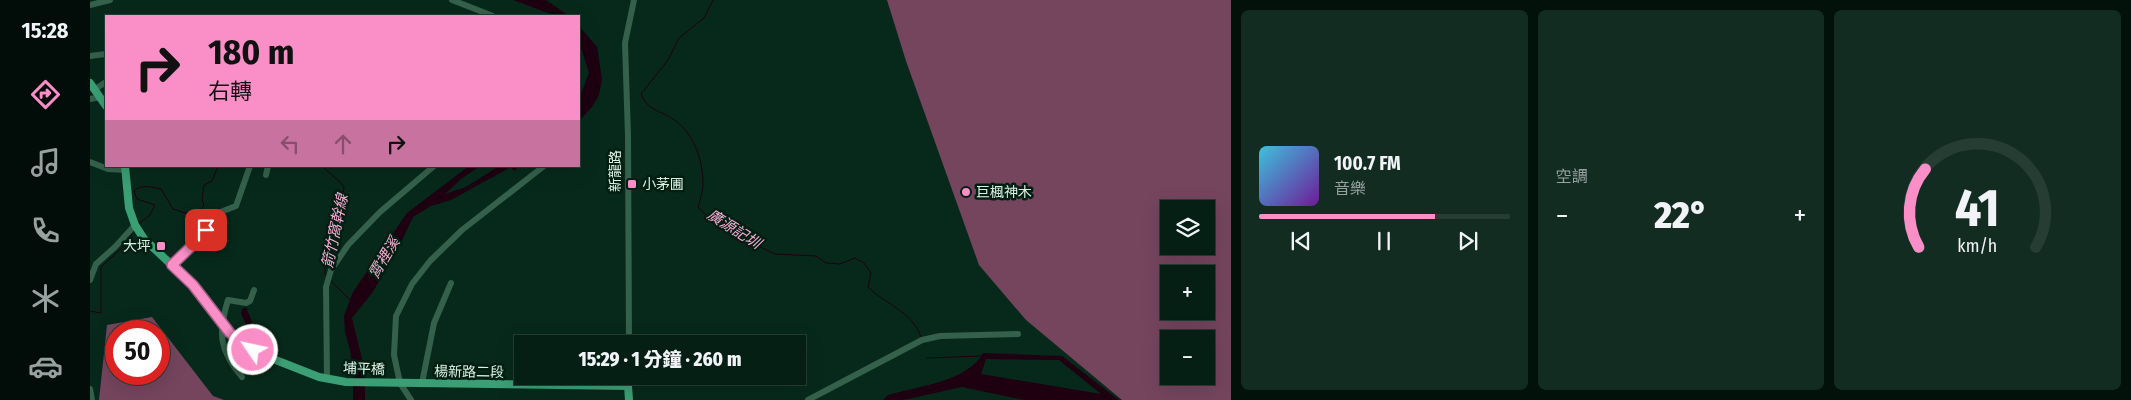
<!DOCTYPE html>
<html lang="zh-TW">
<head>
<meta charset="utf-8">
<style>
	body { margin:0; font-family:"Fira Sans Condensed","Noto Sans TC",sans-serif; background:#132c22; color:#f1f3f6; height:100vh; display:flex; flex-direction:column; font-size:19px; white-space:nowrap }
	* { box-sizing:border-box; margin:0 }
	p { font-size:16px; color:#97a2a0 }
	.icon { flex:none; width:28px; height:28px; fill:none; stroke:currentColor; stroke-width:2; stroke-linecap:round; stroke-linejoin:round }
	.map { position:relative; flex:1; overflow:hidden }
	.panel { display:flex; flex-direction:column; gap:10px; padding:10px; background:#03110b; width:900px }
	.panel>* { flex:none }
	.hud { position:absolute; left:15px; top:15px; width:475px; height:152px; border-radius:0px; box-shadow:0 5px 20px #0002,0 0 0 1px #263d34; background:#fa8fc8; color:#111; overflow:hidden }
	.controls { position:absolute; left:1070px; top:200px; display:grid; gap:10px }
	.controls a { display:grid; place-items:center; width:55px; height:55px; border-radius:0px; background:#051f14; box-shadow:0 5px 20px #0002,0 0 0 1px #263d34; font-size:25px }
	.speed { position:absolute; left:15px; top:320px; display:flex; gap:10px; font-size:25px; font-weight:700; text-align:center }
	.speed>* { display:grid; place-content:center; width:65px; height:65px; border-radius:50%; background:#051f14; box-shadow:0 5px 20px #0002,0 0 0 1px #263d34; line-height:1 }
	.speed .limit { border:8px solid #d22; background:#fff; color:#111 }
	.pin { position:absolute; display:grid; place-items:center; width:42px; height:42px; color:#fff; margin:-21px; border-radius:10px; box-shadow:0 2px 8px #0006 }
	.me { position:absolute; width:55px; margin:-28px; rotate:304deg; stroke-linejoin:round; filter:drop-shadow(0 0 4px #0008) }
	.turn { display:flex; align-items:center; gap:18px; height:105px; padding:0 20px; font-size:22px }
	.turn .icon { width:65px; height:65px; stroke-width:2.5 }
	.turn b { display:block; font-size:35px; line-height:42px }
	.lanes { display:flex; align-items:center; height:48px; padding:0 20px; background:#0003; justify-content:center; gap:25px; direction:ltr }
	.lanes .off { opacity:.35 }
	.big { font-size:38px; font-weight:800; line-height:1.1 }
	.panel .card { flex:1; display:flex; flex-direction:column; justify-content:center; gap:8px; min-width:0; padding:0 18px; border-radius:8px; background:#132c22 }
	.panel .dial { align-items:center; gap:0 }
	.dial svg { height:130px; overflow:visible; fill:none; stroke:#263d34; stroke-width:7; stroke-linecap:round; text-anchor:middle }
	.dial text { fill:#f1f3f6; stroke:none }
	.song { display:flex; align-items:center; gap:15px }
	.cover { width:60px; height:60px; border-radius:8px; background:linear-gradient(135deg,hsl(190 70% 55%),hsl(280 70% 35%)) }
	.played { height:5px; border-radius:2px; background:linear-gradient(90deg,#fa8fc8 70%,#263d34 70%) }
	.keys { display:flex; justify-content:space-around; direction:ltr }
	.heat { display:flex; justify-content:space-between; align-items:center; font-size:28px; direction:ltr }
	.panel .tiles { flex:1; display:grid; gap:10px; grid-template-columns:repeat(3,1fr) }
	.trip { position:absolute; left:424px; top:335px; width:292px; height:50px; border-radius:0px; background:#051f14; box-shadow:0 5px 20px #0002,0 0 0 1px #263d34; font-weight:800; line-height:50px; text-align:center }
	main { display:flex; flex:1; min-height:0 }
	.tab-bar { display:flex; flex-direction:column; width:90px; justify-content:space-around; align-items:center; background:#020c08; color:#97a2a0 }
	.tab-bar .icon { width:35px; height:35px }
	.tab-bar .selected { color:#fa8fc8 }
	.tab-bar b { font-size:22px; color:#f1f3f6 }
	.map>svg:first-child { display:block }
	.forest { fill:#75455e; fill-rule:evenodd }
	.water { fill:#1e0010; fill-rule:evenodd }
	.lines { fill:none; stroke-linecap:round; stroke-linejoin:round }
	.stream { stroke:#1e0010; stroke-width:1 }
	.minor { stroke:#35614c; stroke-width:6 }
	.major { stroke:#3b9f75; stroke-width:8 }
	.route-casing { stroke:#a25d82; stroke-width:12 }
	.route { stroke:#fa8fc8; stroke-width:9 }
	.poi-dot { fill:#fa8fc8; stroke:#001f12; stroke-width:2 }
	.labels { text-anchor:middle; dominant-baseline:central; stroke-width:5; stroke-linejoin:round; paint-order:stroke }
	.street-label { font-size:14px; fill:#ddf0e5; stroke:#001f12 }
	.poi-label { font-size:14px; fill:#ddf0e5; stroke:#001f12; text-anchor:start }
	.water-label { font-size:15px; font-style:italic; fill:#faabd3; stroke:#001f12 }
</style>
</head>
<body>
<main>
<nav class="tab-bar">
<b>15:28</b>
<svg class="icon selected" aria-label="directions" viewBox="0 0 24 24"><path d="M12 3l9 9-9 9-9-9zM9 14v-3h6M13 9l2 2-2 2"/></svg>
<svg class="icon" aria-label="music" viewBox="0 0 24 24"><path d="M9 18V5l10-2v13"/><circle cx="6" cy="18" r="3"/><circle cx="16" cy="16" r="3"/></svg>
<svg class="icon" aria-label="phone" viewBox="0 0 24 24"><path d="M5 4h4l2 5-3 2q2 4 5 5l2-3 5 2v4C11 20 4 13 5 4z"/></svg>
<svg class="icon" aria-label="climate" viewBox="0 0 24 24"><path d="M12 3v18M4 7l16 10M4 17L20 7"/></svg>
<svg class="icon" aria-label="car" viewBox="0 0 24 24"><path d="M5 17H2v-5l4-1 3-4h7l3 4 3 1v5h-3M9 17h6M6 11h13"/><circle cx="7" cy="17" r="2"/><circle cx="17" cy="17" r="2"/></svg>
</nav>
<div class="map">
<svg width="1141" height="400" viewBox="0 0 1141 400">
	<rect width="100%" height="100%" fill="#07291b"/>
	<g class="forest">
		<path d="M797,0H1141V400H1032L936,320L889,265L816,61ZM1079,209H1116V246H1079ZM1079,274H1116V311H1079ZM1079,339H1116V376H1079Z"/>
		<path d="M62,317L123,396L134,400H9L17,325ZM26,331H69V374H26Z"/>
	</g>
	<g class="water">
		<polygon points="423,0 456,0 479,16 466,16"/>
		<polygon points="489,26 507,47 512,79 509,95 502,107 489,121 489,99 499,73 489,41"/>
		<polygon points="379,166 390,166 371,179 355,194 376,187 406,168 406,166 429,166 424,171 421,167 361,200 341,206 323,217 305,255 282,293 262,318 275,371 275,400 263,400 263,371 260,350 255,332 254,316 263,292 317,213"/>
		<polygon points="156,307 162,322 159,324 156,324 151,314 152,309"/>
		<path d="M893,353L972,356L1029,400H934L872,387L813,400H793L798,395C826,387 879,381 893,353ZM896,359L969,360L1011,394L891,374Z"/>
	</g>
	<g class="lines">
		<g class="stream">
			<path d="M623,0L614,18L589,38L578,60L551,94C557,110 569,110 583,119C604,133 613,160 613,184C613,192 610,200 608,207L615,214L656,240L685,254L726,256L736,263L750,264L765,258L774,263L781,273L778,287C796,305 822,311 831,337"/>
			<polyline points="232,166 254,186 252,207 235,265 235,275"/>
			<path d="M48,224L60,215L65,205L47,199L44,191C51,184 62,187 71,189L83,209L95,213L108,212L114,206L112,199L114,185L122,181L128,166"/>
			<polyline points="241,281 260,300"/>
			<polyline points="0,311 11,313 11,267 34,246 42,234"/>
			<polyline points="837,358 891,356"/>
		</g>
		<g class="minor">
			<polyline points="362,0 403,16"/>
			<polyline points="0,5 20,0"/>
			<polyline points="0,56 16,54"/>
			<polyline points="5,89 16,82"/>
			<polyline points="0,99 10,97"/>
			<polyline points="0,162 18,169 36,170"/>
			<polyline points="176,175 178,166"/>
			<polyline points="82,265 112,236 128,213 146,206 160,166"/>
			<polyline points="0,280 6,264 25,247 45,225"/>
			<polyline points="539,344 538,136 535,43 544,0"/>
			<path d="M152,377C129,351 128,332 138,300L156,303L160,301L164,290"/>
			<polyline points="237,379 236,287 241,270 258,245 290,212 344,166"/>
			<polyline points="332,383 344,323 361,283"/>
			<polyline points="538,386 539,376"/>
			<polyline points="0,389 2,400"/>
			<polyline points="321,400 310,383 304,355 306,316 322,284 340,261 372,230 454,166"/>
			<polyline points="718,400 832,340 850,336 928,334"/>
		</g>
		<g class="major">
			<polyline points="0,83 16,106"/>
			<polyline points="35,166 39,208 45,225 54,239 103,285 140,333 154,345 178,357 229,377 256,382 538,386 539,400"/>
		</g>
	</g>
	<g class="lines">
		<defs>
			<polyline id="route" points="116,230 112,236 82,265 103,285 140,333 163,350"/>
		</defs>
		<use href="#route" class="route-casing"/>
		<use href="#route" class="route"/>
	</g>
	<g class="poi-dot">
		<rect x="537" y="179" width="10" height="10" rx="2.5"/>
		<circle cx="876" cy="192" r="5"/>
		<rect x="66" y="241" width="10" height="10" rx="2.5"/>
	</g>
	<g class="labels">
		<g class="street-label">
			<text transform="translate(525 171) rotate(-90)">新龍路</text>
			<text transform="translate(274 369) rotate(2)">埔平橋</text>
			<text transform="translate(379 372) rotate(1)">楊新路二段</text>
		</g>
		<g class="poi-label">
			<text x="552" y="184">小茅圃</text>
			<text x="886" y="192">巨楓神木</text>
			<text x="61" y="246" text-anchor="end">大坪</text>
		</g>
		<g class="water-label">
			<text transform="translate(644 229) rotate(32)">廣源記圳</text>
			<text transform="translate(245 231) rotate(-78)">箭竹窩幹線</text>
			<text transform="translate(294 258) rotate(-59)">霄裡溪</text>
		</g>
	</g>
</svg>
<div class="controls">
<a><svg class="icon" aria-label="layers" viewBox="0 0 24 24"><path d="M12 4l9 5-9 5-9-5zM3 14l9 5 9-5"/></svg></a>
<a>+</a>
<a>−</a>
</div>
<div class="speed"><div class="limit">50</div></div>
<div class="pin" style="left:116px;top:230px;background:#d93025"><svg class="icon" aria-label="arrive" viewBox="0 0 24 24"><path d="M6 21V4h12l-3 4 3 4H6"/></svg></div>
<svg class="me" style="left:163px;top:350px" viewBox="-20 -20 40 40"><circle r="17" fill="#fa8fc8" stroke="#fff" stroke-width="3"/><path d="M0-11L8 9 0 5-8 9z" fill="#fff"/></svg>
<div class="trip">15:29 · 1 分鐘 · 260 m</div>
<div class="hud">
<div class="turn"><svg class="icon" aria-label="right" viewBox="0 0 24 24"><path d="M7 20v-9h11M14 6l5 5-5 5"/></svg><div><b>180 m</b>右轉</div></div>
<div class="lanes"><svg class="icon off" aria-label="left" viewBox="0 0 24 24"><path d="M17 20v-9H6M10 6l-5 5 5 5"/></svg><svg class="icon off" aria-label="ahead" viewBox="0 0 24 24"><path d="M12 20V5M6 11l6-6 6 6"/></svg><svg class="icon" aria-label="right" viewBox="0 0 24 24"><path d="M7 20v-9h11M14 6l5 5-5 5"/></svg></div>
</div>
</div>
<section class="panel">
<div class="tiles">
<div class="card">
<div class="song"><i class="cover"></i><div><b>100.7 FM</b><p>音樂</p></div></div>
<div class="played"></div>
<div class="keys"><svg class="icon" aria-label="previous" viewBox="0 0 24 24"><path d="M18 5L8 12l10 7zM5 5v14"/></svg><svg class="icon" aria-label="pause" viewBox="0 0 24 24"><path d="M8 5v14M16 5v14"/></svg><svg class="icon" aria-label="next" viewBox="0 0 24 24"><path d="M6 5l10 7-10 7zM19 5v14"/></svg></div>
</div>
<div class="card"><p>空調</p>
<div class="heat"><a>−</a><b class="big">22°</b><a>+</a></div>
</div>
<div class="card dial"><svg viewBox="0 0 100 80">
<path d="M14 69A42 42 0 1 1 86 69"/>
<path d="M14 69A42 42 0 0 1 18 21" stroke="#fa8fc8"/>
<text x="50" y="56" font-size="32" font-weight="700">41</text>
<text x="50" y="72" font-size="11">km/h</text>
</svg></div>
</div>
</section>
</main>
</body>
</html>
